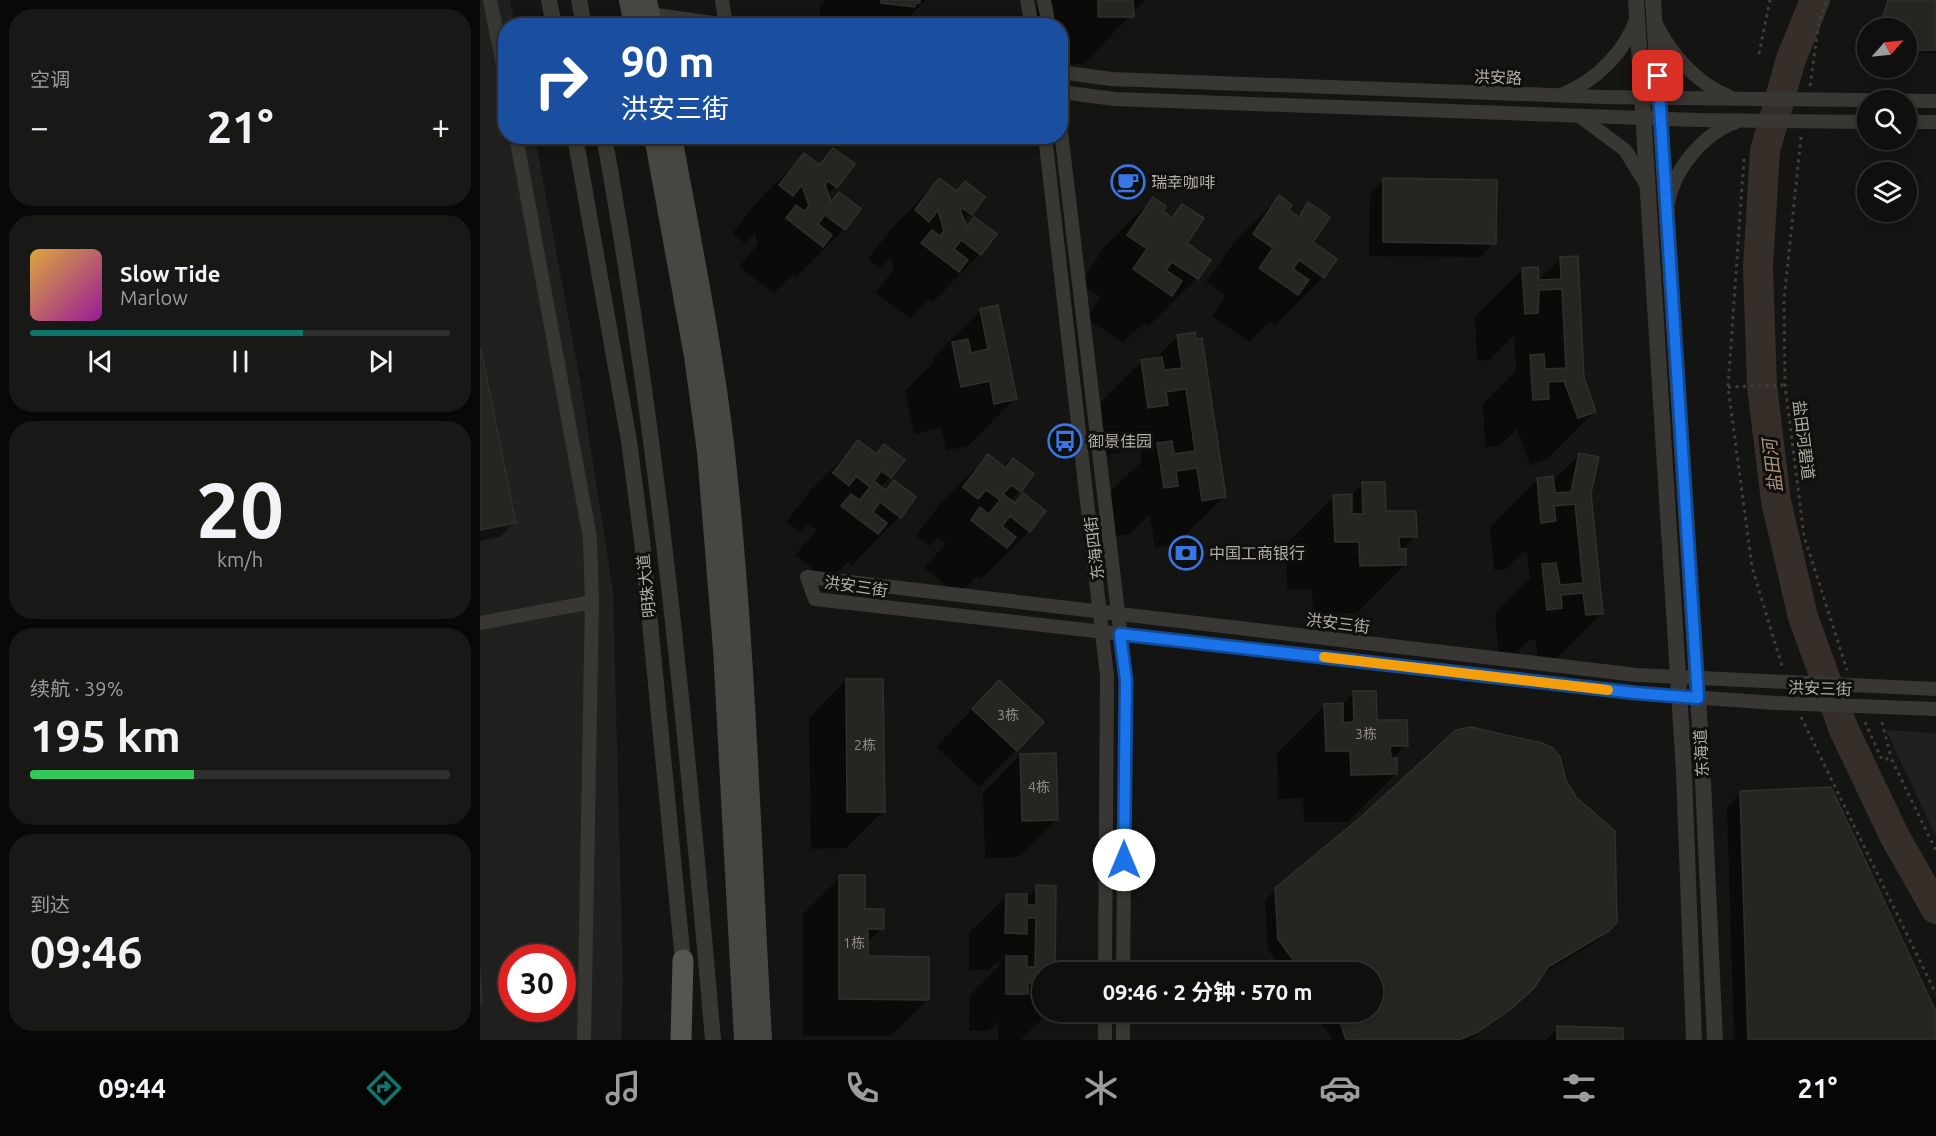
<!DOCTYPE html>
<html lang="zh">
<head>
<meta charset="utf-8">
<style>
	body { margin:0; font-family:Ubuntu,"Noto Sans SC",sans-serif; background:#181817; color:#f1f3f6; height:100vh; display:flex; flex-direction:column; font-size:22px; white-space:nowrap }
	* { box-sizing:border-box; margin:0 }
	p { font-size:20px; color:#9b9c9e }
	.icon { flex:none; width:33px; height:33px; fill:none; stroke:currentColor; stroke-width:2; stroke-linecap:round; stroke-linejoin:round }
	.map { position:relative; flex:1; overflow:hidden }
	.side { display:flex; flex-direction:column; gap:9px; padding:9px; background:#080808; width:480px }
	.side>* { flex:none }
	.hud { position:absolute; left:18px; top:18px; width:570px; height:126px; border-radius:24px; box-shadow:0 3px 9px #0003,0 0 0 2px #2f2f2e; background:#1a4fa0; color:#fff; overflow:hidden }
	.needle { width:39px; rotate:63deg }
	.tools { position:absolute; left:1377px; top:18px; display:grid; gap:12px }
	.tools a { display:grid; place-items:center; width:60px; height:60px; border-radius:50%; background:#0f0f0e; box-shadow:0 3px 9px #0003,0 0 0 2px #2f2f2e; font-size:30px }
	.speed { position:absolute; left:18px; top:944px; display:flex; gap:12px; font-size:30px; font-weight:700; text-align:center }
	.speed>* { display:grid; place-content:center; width:78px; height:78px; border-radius:50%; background:#0f0f0e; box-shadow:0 3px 9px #0003,0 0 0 2px #2f2f2e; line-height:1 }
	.speed .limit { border:9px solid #d22; background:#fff; color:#111 }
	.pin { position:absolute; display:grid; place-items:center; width:51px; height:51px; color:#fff; margin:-26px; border-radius:12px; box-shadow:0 3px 9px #0006 }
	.me { position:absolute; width:66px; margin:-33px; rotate:0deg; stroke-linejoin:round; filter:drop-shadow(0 0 4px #0008) }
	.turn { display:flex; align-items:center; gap:21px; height:126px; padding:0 24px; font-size:27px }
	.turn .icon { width:78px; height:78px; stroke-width:2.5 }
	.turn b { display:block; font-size:42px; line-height:51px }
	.big { font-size:45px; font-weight:700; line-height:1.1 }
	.side .widget { flex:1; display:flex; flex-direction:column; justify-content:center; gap:9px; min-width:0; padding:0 21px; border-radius:24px; background:#181817 }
	.side .dial { align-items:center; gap:0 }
	.dial b { font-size:78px; line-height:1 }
	.song { display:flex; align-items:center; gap:18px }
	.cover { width:72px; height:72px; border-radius:9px; background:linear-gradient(135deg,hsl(40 70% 55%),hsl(300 70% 35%)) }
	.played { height:6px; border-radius:3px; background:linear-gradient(90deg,#0f766e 65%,#2f2f2e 65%) }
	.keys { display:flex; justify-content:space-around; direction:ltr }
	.heat { display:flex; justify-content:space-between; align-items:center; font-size:33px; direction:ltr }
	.charge { height:9px; border-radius:4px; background:linear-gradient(90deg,#34c759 39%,#2f2f2e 0) }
	.trip { position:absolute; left:552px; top:962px; width:351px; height:60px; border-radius:30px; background:#0f0f0e; box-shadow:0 3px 9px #0003,0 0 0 2px #2f2f2e; font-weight:700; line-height:60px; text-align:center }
	.menu { display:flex; height:96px; justify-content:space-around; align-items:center; background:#060606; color:#9b9c9e }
	.menu .icon { width:42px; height:42px }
	.menu .current { color:#0f766e }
	.menu b { font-size:27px; color:#f1f3f6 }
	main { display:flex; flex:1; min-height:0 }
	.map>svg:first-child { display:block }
	.built { fill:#20201e; fill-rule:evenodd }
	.shadow { fill:#0007; fill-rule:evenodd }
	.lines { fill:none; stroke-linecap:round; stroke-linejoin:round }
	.river { stroke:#362f29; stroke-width:30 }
	.building { fill:#252522; stroke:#2f2f2c; stroke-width:1.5 }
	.path { stroke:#3f3e3a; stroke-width:3; stroke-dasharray:3 4.5; stroke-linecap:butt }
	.minor { stroke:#383733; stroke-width:14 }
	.tertiary { stroke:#383733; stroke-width:16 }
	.secondary { stroke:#484642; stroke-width:20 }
	.primary { stroke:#575550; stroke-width:21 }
	.route-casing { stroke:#114b97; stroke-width:15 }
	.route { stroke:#1a73e8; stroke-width:10 }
	.slow { stroke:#f59e0b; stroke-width:10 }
	.labels { text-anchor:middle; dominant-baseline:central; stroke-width:6; stroke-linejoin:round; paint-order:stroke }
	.number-label { font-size:14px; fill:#908c84 }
	.street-label { font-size:16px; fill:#b3aea5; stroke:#0f0f0d }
	.poi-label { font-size:16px; fill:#b3aea5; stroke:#0f0f0d; text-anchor:start }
	.water-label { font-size:18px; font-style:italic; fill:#ac927d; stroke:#0f0f0d }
</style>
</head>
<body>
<main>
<section class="side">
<div class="widget"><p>空调</p>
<div class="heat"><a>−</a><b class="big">21°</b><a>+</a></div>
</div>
<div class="widget">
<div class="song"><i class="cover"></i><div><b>Slow Tide</b><p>Marlow</p></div></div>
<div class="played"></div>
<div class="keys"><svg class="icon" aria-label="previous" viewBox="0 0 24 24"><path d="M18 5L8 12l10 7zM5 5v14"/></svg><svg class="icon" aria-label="pause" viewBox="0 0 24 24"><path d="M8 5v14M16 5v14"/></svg><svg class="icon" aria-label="next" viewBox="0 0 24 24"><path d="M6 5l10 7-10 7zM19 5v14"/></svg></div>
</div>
<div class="widget dial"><b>20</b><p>km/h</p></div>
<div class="widget"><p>续航 · 39%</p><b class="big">195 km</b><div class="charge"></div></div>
<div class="widget"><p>到达</p><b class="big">09:46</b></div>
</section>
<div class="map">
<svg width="1456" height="1040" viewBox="0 0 1456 1040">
	<rect width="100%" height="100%" fill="#141412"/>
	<g class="built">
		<path d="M0,0H30L35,25L26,26V136L55,137L100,380L133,591L143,981L141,1040H0ZM32,957H82V1008H32Z"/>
		<polygon points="1406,730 1456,733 1456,837"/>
	</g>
	<g class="shadow">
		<polygon points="347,0 446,0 420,26 339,23 340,6"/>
		<polygon points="567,0 665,0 604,64 580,64 580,26 549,26 548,19"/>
		<polygon points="1407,0 1456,0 1456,53 1426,53 1426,28 1398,28"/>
		<polygon points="354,150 373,165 347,196 350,203 359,194 364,229 316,277 313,274 294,293 259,267 278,244 275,233 265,243 252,234 276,203 324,155 338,166"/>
		<polygon points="459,180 476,192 503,198 483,222 485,228 494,219 500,254 453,302 449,299 430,319 395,292 414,270 410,258 400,268 388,259 412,228"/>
		<polygon points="904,180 1014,243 1000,257 889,256 890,194"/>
		<polygon points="799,197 807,210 816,217 829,204 831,243 843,277 795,325 790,321 769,342 732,316 746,296 726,282 752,245"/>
		<polygon points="673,199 681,212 690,218 702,206 705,244 729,261 717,278 669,326 664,323 643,343 606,318 620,297 600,284 625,246"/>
		<polygon points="1081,258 1102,377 1115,411 1067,459 1050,465 1037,429 1019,446 1005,447 1003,404 1036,371 1034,335 1009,360 997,361 995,317 1043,269 1057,282"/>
		<polygon points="501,310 535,398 488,446 466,451 462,428 434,434 425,391 453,363 453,358"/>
		<polygon points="698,336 744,497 696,544 675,548 670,515 649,534 636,536 630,492 662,461 658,436 639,453 621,456 614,409 662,361 675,359"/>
		<polygon points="0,354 34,523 20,537 0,541"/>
		<polygon points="379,442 410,477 400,487 405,491 414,482 434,498 419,517 372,565 368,562 349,581 315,555 337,530 328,524 320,532 306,522 331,490"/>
		<polygon points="1100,454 1110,493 1122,613 1074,661 1058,663 1056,640 1048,641 1033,656 1019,657 1015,613 1050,578 1047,552 1043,552 1026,569 1014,570 1010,527 1058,479 1072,482"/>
		<polygon points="508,456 525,469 533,460 539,491 530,501 549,531 501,579 497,576 478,595 444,568 466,544 458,537 449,546 436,536 460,504"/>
		<polygon points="883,484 904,513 935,536 921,551 925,565 877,613 833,614 832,589 807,590 806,544 854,496 870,496"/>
		<polygon points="366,680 403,811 366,848 331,849 329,718"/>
		<polygon points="519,682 536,750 499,787 456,747"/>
		<polygon points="874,693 895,722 926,745 912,760 916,774 868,822 824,822 823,798 798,799 797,753 845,705 862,705"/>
		<polygon points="540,755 576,820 539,857 505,858 503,793"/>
		<polygon points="1085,782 1136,922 1117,941 1062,974 1053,987 1019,1019 989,1040 853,1040 833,1011 892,1011 892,972 804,972 788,949 785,900 796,889"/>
		<polygon points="1350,789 1456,1015 1456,1040 1254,1040 1247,807 1261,792"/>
		<polygon points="360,877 384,911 402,928 386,944 386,958 448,999 411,1036 323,1036 323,914"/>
		<path d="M557,887L573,972H562V1011H570L541,1040H518V1022L509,1031H489L490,995L519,966V960L509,970H489V933L526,896H548ZM524,992L539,993V996L524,995Z"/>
		<polygon points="1078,1028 1141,1040 1066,1040"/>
	</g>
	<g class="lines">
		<polyline class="river" points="1335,0 1311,59 1285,151 1278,267 1282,386 1296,501 1323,617 1364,730 1415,837 1456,909"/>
	</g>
	<g class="building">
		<polygon points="401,0 440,0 440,3 436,3 435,7 401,3"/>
		<polygon points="618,0 653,0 654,17 618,17"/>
		<polygon points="1408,0 1456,0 1456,50 1426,51 1426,28 1399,28"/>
		<polygon points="353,148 375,164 357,188 348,181 345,185 351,202 359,192 381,209 365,230 345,215 338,224 352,235 343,247 306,218 316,205 324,211 329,206 322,185 313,196 299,185 324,153 340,165"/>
		<polygon points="459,178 477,191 485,181 505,197 492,215 482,208 480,210 487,227 494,217 517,234 501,255 481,240 474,249 488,260 479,272 441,243 452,230 460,236 464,231 458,210 449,222 435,210"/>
		<polygon points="903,178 1017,180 1016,244 903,242"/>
		<polygon points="799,195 812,205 809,210 819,217 828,202 850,217 833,242 857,259 844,278 819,260 813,269 829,280 818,295 779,268 793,248 773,234"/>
		<polygon points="673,197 686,206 683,211 692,218 702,204 724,218 707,243 731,260 718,279 692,262 686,270 702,281 692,296 653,269 667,249 647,235"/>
		<polygon points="1098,256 1104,377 1116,412 1098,418 1084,381 1068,382 1069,399 1053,400 1050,355 1064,354 1065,369 1086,368 1082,289 1059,290 1058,313 1045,314 1042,268 1058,267 1059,280 1081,279 1080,257"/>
		<polygon points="518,305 537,399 514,404 510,381 481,387 472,342 488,339 491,353 508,349 500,309"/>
		<polygon points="715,332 716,339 722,338 746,497 722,501 717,468 696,471 698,486 684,488 677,443 692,441 694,454 715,451 706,389 686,392 688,405 668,408 661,360 682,357 684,370 702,368 697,335"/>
		<polygon points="1,349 36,523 0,530 0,350"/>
		<polygon points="378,440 396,454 404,444 425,460 411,478 401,471 394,481 406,490 414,480 436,497 421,518 400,502 393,512 407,523 398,534 361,506 371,494 380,500 390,487 376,476 369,486 353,473"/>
		<polygon points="1099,453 1119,457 1111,493 1123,614 1106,615 1103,593 1081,595 1082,608 1067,610 1062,564 1076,563 1080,585 1103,583 1095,504 1074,506 1076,521 1061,523 1057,478 1073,476 1075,493 1091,492"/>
		<polygon points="508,454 526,468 533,458 554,474 541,492 531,485 523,494 535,503 543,493 566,511 550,532 530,516 522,526 536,537 527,548 491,520 500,507 509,514 520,500 506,490 498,499 483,487"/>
		<polygon points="882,482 905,482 906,511 936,511 937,537 919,537 920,549 926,549 926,565 880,566 879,542 855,542 853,495 872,494 872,514 883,514"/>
		<polygon points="366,679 403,679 405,812 367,812"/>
		<polygon points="519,680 564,722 537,751 492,709"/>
		<polygon points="873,691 896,691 897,720 927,720 928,746 910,746 911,758 917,758 917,774 871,775 870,751 846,751 844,704 863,703 863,723 874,722"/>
		<polygon points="991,727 1062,743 1073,748 1080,757 1086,781 1096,797 1135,831 1137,922 1129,931 1068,967 1054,988 1031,1009 998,1032 979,1040 866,1040 861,1025 851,1011 892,1011 892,972 822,972 798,939 795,888 881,817 976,730"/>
		<polygon points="576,753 578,820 542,821 540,754"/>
		<polygon points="1351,787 1456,1012 1456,1040 1268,1040 1260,791"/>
		<polygon points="359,875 385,875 385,909 404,909 404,929 388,929 388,956 449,957 449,1000 359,999"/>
		<polygon points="556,885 576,886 575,972 562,972 562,1008 555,1008 555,983 548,983 548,994 526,994 526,956 547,956 547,967 555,967 556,918 547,918 547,934 525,933 526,894 547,894 547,905 556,905"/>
		<polygon points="0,969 2,1004 0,1004"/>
		<polygon points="1077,1026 1143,1028 1143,1040 1077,1040"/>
	</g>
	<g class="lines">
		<g class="path">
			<polyline points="1279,54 1290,0"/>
			<polyline points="1330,86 1339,22 1347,0"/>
			<polyline points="1321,137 1304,300 1305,385 1324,536 1367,670"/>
			<polyline points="1264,159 1248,387 1272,567 1302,666"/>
			<polyline points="1248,387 1305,385"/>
			<polyline points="1321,717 1456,994"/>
			<polyline points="1385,722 1402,760 1411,758 1456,851"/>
			<polyline points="1402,722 1411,758"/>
		</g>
		<g class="minor">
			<polyline points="10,0 26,81"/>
			<polyline points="242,0 246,26"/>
			<polyline points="547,0 552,26"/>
			<polyline points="564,0 569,26"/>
			<polyline points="165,17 170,14 254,26"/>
			<path d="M1175,22C1190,53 1216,83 1248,96"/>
			<polyline points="580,72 631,79 1123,97 1456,101"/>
			<polyline points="580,92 635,99 1218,120 1388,122"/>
			<path d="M1083,94C1116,81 1146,51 1157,17"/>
			<polyline points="1102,118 1145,150 1166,184"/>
			<polyline points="1426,122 1456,122"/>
			<polyline points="580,123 646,680 643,972"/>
			<polyline points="36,136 110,538 112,602 104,1040"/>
			<polyline points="565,136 627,676 625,972"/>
			<path d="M1188,203C1194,169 1223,134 1256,122"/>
			<polyline points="0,623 112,602"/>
			<polyline points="1456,689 1157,675 327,577 335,599 1156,693 1295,703 1456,709"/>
			<polyline points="625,1040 625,1011"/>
			<polyline points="643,1040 643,1011"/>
		</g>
		<g class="tertiary">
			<polyline points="69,0 74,26"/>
			<polyline points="99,0 104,26"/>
			<polyline points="1156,0 1204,772 1214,1040"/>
			<polyline points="1173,0 1222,760 1235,1040"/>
			<polyline points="95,136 149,441 162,541 204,971"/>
			<path d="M124,136C178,435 207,738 233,1040"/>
		</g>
		<g class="secondary">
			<polyline points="149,0 154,26"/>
			<polyline points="167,0 172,26"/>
			<polyline points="174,136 214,356 227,452 243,649 264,1040"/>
			<path d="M192,136C211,241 233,346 245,452C266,647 271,844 282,1040"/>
		</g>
		<polyline class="primary" points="201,1040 203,960"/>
	</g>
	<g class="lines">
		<defs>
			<polyline id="route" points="644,860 646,680 640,634 1156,693 1218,698 1178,76"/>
		</defs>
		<use href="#route" class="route-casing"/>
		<use href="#route" class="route"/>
		<polyline class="slow" points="844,657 1128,690"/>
	</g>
	<defs>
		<symbol id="cafe-ring" viewBox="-11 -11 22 22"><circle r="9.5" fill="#0f0f0d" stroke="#3976e5" stroke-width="1.5"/><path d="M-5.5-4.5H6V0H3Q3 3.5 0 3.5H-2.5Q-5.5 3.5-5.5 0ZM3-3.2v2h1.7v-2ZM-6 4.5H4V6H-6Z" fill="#3976e5"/></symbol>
		<symbol id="bus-ring" viewBox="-11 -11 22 22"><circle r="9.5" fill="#0f0f0d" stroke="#3976e5" stroke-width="1.5"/><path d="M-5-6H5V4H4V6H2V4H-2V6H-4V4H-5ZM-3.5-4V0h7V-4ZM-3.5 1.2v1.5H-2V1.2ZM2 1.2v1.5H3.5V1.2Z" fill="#3976e5"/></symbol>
		<symbol id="bank-ring" viewBox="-11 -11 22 22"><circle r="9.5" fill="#0f0f0d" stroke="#3976e5" stroke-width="1.5"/><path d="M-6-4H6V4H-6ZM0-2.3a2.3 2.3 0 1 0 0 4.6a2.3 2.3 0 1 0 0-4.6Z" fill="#3976e5"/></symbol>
	</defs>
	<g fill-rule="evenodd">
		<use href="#cafe-ring" x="629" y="163" width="38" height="38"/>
		<use href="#bus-ring" x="566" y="422" width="38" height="38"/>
		<use href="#bank-ring" x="687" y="534" width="38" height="38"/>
	</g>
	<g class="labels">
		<g class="number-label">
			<text x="528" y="715">3栋</text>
			<text x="886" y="734">3栋</text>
			<text x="385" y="745">2栋</text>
			<text x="559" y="787">4栋</text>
			<text x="374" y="943">1栋</text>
		</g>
		<g class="street-label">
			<text transform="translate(1018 77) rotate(2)">洪安路</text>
			<text transform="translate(1324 440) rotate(83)">盐田河碧道</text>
			<text transform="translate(614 548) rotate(-97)">东海四街</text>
			<text transform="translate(166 586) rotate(-96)">明珠大道</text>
			<text transform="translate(376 586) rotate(8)">洪安三街</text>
			<text transform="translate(858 623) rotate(7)">洪安三街</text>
			<text transform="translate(1340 688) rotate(2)">洪安三街</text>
			<text transform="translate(1221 753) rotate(-93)">东海道</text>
		</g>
		<g class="poi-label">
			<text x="671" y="182">瑞幸咖啡</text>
			<text x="608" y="441">御景佳园</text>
			<text x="729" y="553">中国工商银行</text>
		</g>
		<g class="water-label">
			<text transform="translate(1292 466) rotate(-97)">盐田河</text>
		</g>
	</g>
</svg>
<div class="tools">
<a><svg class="needle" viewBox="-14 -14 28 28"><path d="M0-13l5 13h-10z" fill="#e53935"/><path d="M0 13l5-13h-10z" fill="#9b9c9e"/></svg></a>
<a><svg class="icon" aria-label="search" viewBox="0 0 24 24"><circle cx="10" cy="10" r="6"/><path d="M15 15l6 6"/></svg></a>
<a><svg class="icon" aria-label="layers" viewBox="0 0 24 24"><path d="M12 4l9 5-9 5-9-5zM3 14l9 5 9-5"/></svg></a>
</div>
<div class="speed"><div class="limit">30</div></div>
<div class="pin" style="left:1178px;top:76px;background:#d93025"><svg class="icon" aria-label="arrive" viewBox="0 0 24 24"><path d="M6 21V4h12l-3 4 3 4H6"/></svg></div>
<svg class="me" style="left:644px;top:860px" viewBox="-20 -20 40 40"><circle r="19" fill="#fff"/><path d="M0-13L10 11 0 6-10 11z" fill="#1a73e8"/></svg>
<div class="trip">09:46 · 2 分钟 · 570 m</div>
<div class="hud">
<div class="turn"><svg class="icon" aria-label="right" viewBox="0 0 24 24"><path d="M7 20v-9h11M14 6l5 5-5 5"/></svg><div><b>90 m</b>洪安三街</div></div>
</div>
</div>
</main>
<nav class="menu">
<b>09:44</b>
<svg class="icon current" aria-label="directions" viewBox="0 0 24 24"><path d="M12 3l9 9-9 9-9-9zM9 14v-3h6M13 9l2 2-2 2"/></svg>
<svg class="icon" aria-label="music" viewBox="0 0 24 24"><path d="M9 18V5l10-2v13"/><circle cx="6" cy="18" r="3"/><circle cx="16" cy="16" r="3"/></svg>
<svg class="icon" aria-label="phone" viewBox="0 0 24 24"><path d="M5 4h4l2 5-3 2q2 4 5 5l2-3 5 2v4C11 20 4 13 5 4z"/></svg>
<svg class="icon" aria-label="climate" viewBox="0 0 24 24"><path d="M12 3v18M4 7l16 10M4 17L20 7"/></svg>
<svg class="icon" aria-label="car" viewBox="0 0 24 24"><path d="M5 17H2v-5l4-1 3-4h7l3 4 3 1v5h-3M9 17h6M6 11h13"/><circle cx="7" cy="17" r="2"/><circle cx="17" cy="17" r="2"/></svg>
<svg class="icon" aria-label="filters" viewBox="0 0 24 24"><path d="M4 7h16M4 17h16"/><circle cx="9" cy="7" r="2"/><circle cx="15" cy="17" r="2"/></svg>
<b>21°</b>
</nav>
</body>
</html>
